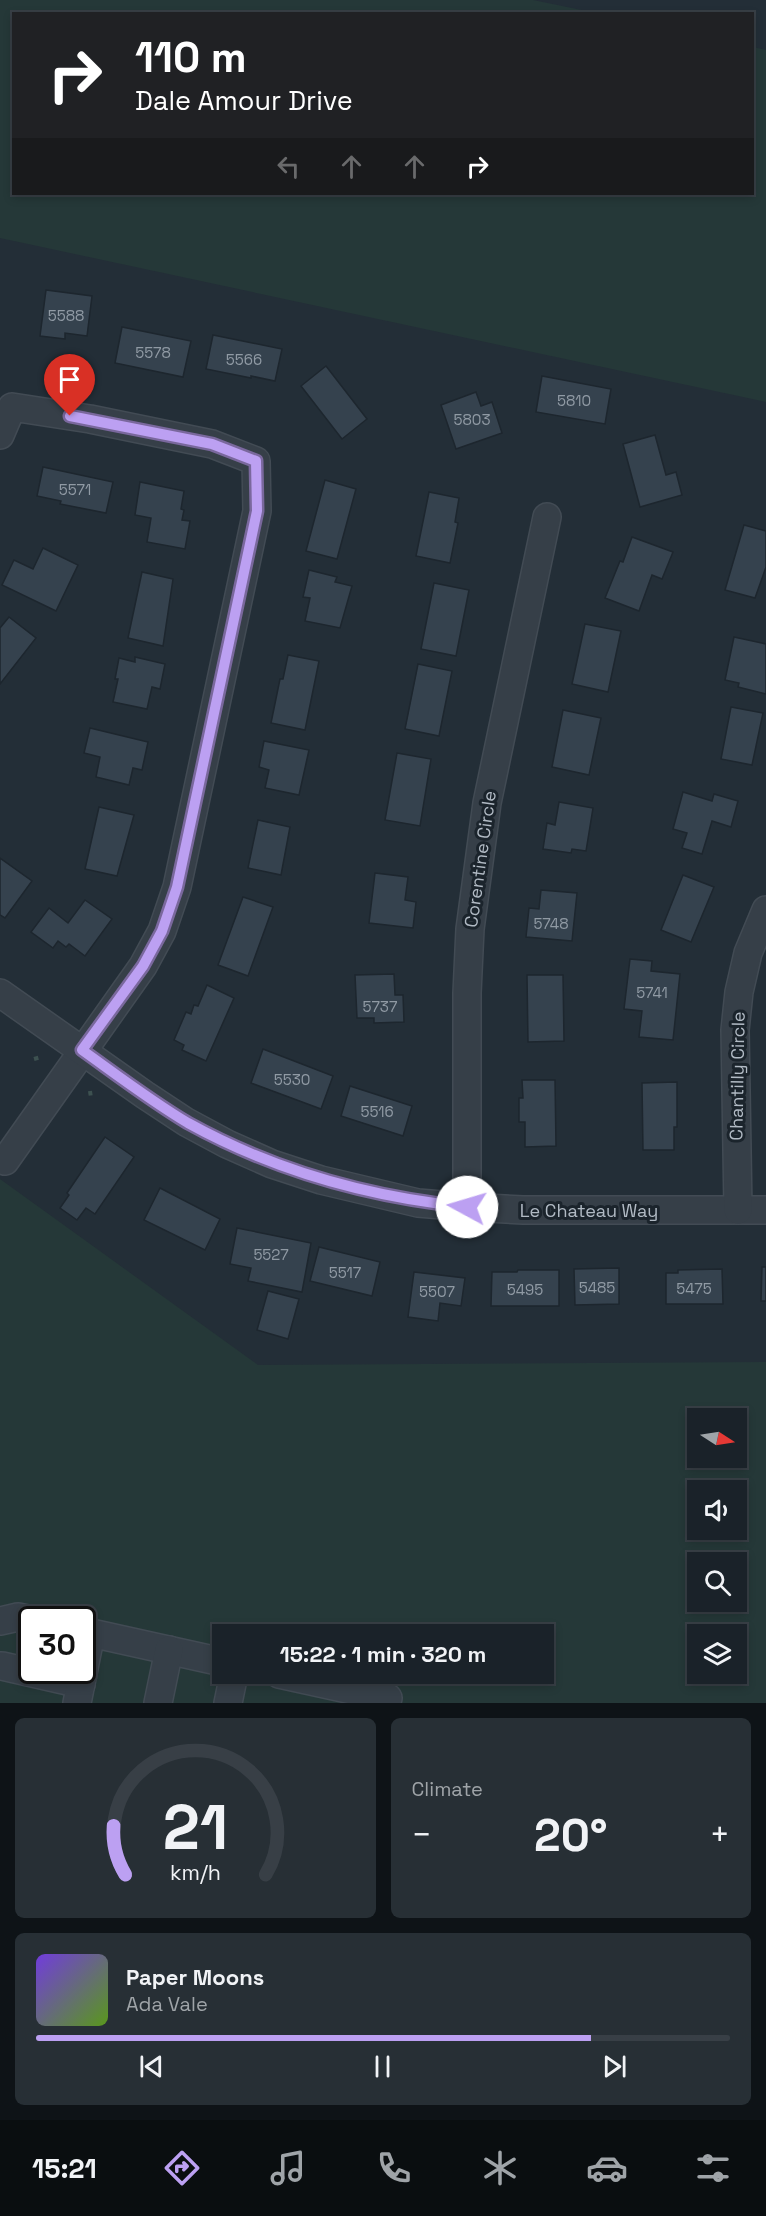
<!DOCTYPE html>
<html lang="en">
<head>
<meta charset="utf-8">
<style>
	body { margin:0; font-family:"Space Grotesk",sans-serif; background:#272f35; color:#f1f3f6; height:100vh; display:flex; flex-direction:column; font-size:22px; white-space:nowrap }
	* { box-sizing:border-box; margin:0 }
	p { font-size:20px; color:#9fa4a8 }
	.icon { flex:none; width:33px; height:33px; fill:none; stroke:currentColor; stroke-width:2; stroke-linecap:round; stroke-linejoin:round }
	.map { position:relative; height:1703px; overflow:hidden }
	.details { display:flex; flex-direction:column; gap:15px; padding:15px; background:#0e1317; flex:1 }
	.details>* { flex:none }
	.banner { position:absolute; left:12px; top:12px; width:742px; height:183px; border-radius:0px; box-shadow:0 3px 9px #0003,0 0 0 2px #383f46; background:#202124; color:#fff; overflow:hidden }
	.needle { width:39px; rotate:102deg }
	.buttons { position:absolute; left:687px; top:1408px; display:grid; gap:12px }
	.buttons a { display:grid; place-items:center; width:60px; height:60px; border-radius:0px; background:#1a2229; box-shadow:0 3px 9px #0003,0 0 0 2px #383f46; font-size:30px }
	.speed { position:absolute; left:18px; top:1606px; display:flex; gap:12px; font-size:30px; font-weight:700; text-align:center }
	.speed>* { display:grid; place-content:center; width:78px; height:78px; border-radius:50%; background:#1a2229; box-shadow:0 3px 9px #0003,0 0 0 2px #383f46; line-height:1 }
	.speed .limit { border:3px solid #111; border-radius:9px; background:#fff; color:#111 }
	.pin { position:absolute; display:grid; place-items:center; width:51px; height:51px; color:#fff; margin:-62px -26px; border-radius:50% 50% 50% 0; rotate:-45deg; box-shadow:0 0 6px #0007 }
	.pin .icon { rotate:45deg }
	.me { position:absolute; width:66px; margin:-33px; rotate:276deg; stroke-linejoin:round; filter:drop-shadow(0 0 4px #0008) }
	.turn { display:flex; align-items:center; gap:21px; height:126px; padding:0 24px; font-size:27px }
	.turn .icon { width:78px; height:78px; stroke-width:2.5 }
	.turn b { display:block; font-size:42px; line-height:51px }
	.lanes { display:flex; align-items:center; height:57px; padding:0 24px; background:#0003; justify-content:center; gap:30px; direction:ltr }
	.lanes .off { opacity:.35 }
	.big { font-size:45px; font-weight:700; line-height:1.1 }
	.details .tile { flex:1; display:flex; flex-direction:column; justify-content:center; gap:9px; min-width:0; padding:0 21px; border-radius:9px; background:#272f35 }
	.details .dial { align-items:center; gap:0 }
	.dial svg { height:156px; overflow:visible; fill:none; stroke:#383f46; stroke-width:7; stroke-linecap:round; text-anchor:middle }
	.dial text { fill:#f1f3f6; stroke:none }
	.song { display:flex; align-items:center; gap:18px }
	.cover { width:72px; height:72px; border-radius:9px; background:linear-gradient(135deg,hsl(260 70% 55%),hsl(90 70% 35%)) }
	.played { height:6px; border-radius:3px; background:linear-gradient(90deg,#bca0f2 80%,#383f46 80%) }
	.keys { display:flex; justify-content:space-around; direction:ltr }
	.heat { display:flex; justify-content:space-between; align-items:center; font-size:33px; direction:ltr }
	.details .tiles { flex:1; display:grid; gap:15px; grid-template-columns:1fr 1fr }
	.tile:last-child { grid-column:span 2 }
	.trip { position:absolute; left:212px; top:1624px; width:342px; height:60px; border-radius:0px; background:#1a2229; box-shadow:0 3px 9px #0003,0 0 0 2px #383f46; font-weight:700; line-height:60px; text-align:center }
	.dock { display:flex; height:96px; justify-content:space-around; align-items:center; background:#0a0e10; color:#9fa4a8 }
	.dock .icon { width:42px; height:42px }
	.dock .active { color:#bca0f2 }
	.dock b { font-size:27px; color:#f1f3f6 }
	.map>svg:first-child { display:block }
	.green { fill:#253838; fill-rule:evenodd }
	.building { fill:#35424e; stroke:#1d262e; stroke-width:1.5 }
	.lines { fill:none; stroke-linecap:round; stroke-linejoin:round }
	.minor-casing { stroke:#424b54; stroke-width:30 }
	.path { stroke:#3d5150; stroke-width:4; stroke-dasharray:4.5 4.5; stroke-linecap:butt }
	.minor { stroke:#363f48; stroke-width:27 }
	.route-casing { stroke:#7a689d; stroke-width:15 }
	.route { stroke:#bca0f2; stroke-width:10 }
	.labels { text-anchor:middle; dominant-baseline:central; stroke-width:6; stroke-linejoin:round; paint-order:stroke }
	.number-label { font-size:15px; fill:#909aa4 }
	.street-label { font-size:18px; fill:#b1bac4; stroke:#1b242c }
</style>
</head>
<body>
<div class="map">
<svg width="766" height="1703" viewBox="0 0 766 1703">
	<rect width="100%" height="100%" fill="#232e37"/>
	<g class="green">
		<polygon points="0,0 533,0 596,13 14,14 14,194 753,194 753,47 766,50 766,402 0,238"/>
		<path d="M0,1179L258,1365L766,1362V1703H0ZM698,1419H736V1458H698ZM698,1491H736V1530H698ZM698,1563H736V1602H698ZM32,1620H82V1671H32ZM222,1635H543V1674H222ZM698,1635H736V1674H698Z"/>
	</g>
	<g class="building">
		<polygon points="46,290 92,296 87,336 65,333 65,339 40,336"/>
		<polygon points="122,327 191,341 183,377 115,363"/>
		<polygon points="213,335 282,349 275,381 251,376 251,378 206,369"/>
		<polygon points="326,366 367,419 342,439 301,386"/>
		<polygon points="542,376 611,389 605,424 536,412"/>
		<polygon points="476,392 481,406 492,402 502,433 456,449 441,405"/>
		<polygon points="655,435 666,475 676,472 682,495 640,507 623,444"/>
		<polygon points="43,467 113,482 106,513 60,504 61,501 37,496"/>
		<polygon points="325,480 356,489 337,559 306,551"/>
		<polygon points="140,482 184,491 181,509 184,510 182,520 190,521 185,549 147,542 151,518 135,515"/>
		<polygon points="429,492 459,498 455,522 458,523 450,563 416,556"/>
		<polygon points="744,525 766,531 766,567 755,598 725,590"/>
		<polygon points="632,537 673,552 662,579 652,575 639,611 605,598 620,561 623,562"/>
		<polygon points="43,548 78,565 56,611 2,585 14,560 33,569"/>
		<polygon points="309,570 337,577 335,582 352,586 340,628 305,621 310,598 303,597"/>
		<polygon points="142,572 173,579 163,646 128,638"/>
		<polygon points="434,583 469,590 456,656 421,649"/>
		<polygon points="9,617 36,638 0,684 0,628"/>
		<polygon points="585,624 621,631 608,692 572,684"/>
		<polygon points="734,637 766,644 766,694 738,687 739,683 725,680"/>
		<polygon points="288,655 319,661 305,730 271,723 280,679 283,679"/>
		<polygon points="135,657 165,664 160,689 152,687 147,709 113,702 118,679 115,679 119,658 135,662"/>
		<polygon points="418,664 452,671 439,736 405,729"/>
		<polygon points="731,707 763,713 752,765 721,759"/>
		<polygon points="563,710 601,718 589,775 552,767"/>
		<polygon points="90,728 148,742 142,770 133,768 129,785 96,777 100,757 84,753"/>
		<polygon points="264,741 309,750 299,795 265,788 269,770 259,767"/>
		<polygon points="397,753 431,759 420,826 385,820"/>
		<polygon points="683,792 712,801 714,794 738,801 731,827 712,821 702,854 682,848 687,833 673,829"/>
		<polygon points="559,802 593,808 586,851 572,849 571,853 543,849 547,823 555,825"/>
		<polygon points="99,807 134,815 117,876 85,869"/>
		<polygon points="258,820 290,827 281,875 248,868"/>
		<polygon points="0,858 32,881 5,918 0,915"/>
		<polygon points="375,873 408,877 405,900 416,902 413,928 369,923"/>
		<polygon points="683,875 714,887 691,942 661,930"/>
		<polygon points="541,890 577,893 572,941 526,937 529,908 539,909"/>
		<polygon points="243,897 273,907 248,976 218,965"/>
		<polygon points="85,900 112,919 85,956 69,944 66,947 58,941 53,948 31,932 49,908 68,923"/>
		<polygon points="630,959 652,961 651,971 680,974 673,1040 639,1037 642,1011 624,1009"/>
		<polygon points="394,974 395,995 403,995 404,1022 374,1023 374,1018 357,1018 355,975"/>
		<polygon points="527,975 563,975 564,1041 528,1042"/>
		<polygon points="207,985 234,998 206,1061 182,1050 184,1045 174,1040 186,1012 191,1014 194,1005 198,1006"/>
		<polygon points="263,1049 333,1076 321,1109 251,1083"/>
		<polygon points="522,1080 555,1080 556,1146 525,1147 525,1122 519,1122 519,1098 523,1098"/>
		<polygon points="677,1082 677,1127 674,1127 674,1150 643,1150 642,1083"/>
		<polygon points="350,1086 412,1106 403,1136 341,1116"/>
		<polygon points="105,1137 134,1157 95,1214 86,1208 77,1220 60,1208 69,1195 67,1193"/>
		<polygon points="160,1188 220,1219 205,1250 144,1220"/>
		<polygon points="237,1228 311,1243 302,1292 248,1281 251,1268 230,1264"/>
		<polygon points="319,1247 380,1262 372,1296 310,1281"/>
		<polygon points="762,1267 766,1267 766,1301 761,1301"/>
		<polygon points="619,1268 619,1304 575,1305 574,1269"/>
		<polygon points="722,1269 723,1304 666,1304 666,1273 678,1273 678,1270"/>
		<polygon points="518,1270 559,1270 559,1306 491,1306 492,1272 517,1272"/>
		<polygon points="414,1272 465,1278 461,1306 440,1303 438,1321 408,1317"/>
		<polygon points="268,1291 299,1299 288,1339 257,1330"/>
	</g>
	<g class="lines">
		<defs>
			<g id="minor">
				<polyline points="0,435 12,407 90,419 212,444 256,461 257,511 177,887 162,931 143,966 5,1161"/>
				<polyline points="0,993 145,1095 186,1122 227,1144 272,1164 321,1180 418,1203 467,1207 523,1210 766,1210"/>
				<polyline points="467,1207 467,993 470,929 487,803 547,517"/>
				<polyline points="738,1210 735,1030 739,992 748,953 766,910"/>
				<polyline points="0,1621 18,1617 32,1620"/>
				<polyline points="2,1666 81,1684"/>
				<polyline points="279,1674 388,1698"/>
				<polyline points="77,1703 91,1633 222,1662"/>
				<polyline points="158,1703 169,1650"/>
				<polyline points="228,1703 234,1674"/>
			</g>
		</defs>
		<use href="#minor" class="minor-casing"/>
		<g class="path">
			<polyline points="34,1059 41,1057"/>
			<polyline points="90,1091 91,1098"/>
		</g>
		<use href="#minor" class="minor"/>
	</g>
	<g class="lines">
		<defs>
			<path id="route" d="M70,416L212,444L256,461L257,511L177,887L162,931L143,966L82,1050C117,1075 151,1101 188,1123C275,1171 368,1197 467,1207"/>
		</defs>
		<use href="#route" class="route-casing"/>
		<use href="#route" class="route"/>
	</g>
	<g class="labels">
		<g class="number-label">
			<text x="66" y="315">5588</text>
			<text x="153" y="352">5578</text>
			<text x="244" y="359">5566</text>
			<text x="574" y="400">5810</text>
			<text x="472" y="419">5803</text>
			<text x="75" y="489">5571</text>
			<text x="551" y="923">5748</text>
			<text x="652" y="992">5741</text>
			<text x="380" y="1006">5737</text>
			<text x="292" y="1079">5530</text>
			<text x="377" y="1111">5516</text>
			<text x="271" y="1254">5527</text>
			<text x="345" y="1272">5517</text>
			<text x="597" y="1287">5485</text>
			<text x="694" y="1288">5475</text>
			<text x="525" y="1289">5495</text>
			<text x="437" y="1291">5507</text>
		</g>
		<g class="street-label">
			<text transform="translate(480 859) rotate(-82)">Corentine Circle</text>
			<text transform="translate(737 1076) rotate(-89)">Chantilly Circle</text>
			<text x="589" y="1210">Le Chateau Way</text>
		</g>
	</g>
</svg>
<div class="buttons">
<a><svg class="needle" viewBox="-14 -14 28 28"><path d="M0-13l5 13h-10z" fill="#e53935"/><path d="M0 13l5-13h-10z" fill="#9fa4a8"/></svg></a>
<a><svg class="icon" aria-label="sound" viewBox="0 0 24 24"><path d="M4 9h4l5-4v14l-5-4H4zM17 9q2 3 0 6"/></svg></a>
<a><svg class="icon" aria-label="search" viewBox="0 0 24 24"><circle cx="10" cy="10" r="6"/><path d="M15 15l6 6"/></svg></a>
<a><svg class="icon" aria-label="layers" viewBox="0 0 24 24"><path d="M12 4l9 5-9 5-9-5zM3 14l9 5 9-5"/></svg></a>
</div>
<div class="speed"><div class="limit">30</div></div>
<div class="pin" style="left:70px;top:416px;background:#d93025"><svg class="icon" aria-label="arrive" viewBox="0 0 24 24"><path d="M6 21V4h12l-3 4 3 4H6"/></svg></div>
<svg class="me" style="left:467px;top:1207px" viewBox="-20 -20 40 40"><circle r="19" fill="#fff"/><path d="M0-13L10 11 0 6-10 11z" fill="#bca0f2"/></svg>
<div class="trip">15:22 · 1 min · 320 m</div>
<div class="banner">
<div class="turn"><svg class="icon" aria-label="right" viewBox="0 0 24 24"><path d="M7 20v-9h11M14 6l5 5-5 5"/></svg><div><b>110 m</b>Dale Amour Drive</div></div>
<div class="lanes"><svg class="icon off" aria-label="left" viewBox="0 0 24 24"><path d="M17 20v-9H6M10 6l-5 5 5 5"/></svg><svg class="icon off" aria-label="ahead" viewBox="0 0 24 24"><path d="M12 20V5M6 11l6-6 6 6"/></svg><svg class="icon off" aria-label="ahead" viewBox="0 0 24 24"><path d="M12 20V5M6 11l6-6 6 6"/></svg><svg class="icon" aria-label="right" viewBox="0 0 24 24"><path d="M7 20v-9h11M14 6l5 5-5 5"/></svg></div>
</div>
</div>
<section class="details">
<div class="tiles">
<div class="tile dial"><svg viewBox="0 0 100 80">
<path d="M14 69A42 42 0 1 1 86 69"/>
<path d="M14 69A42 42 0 0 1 8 44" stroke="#bca0f2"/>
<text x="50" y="56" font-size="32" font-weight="700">21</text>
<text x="50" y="72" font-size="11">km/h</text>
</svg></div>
<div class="tile"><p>Climate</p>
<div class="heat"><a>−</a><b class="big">20°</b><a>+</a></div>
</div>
<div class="tile">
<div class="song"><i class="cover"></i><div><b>Paper Moons</b><p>Ada Vale</p></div></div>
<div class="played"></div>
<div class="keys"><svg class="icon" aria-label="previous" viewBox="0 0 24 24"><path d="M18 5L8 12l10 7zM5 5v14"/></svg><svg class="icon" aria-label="pause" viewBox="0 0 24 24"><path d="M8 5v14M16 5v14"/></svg><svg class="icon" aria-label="next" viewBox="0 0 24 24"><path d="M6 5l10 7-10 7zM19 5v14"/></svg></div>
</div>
</div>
</section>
<nav class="dock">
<b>15:21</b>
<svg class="icon active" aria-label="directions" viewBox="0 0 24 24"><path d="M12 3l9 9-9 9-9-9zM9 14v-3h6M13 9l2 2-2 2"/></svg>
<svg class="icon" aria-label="music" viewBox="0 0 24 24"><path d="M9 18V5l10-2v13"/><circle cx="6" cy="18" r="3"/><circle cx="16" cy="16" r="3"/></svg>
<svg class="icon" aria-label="phone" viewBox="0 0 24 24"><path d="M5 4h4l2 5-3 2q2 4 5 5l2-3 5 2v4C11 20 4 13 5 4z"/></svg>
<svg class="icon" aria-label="climate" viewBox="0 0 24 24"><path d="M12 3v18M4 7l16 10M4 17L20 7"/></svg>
<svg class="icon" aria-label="car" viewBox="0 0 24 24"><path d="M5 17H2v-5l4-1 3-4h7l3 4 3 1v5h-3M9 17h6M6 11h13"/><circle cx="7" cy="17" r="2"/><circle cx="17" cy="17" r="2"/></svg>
<svg class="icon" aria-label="filters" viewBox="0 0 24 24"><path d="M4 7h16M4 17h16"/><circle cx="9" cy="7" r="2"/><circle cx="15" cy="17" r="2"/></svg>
</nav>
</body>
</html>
